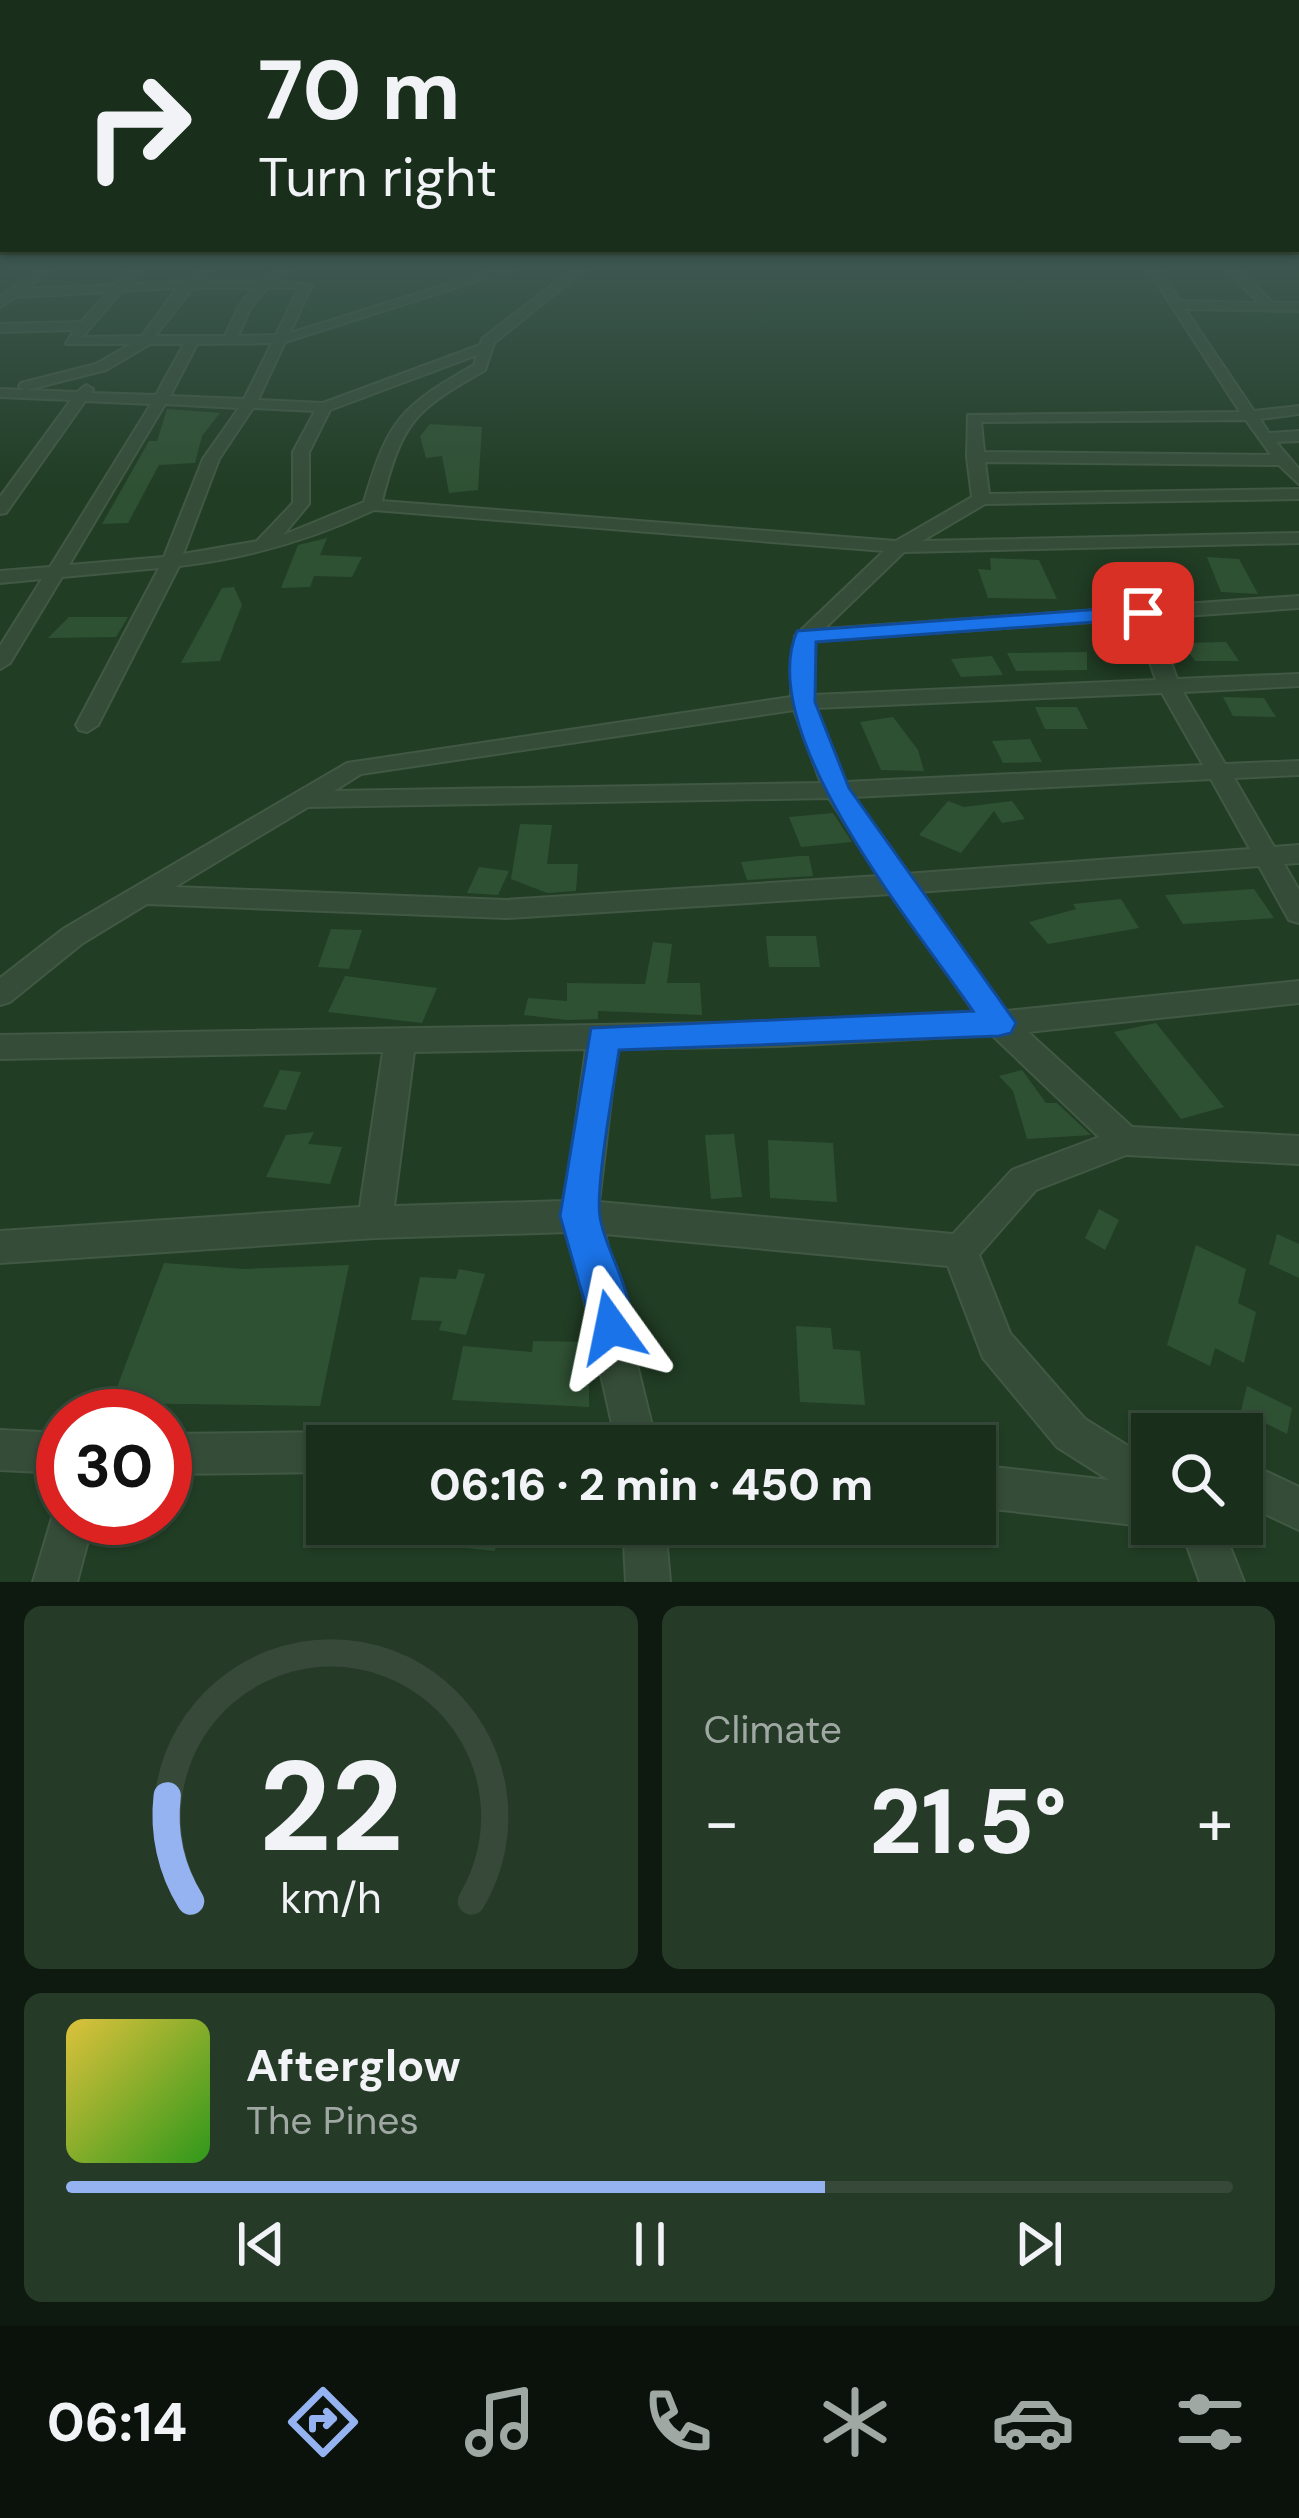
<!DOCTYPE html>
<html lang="en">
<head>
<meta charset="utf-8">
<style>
	body { margin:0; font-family:"DM Sans",sans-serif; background:#263a28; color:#f1f3f6; height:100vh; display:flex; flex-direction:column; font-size:45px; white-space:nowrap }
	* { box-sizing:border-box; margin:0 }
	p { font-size:39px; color:#9fa8a3 }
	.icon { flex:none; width:66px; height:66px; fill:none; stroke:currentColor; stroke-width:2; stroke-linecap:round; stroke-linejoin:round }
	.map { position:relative; height:1582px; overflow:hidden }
	.panel { display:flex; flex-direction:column; gap:24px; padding:24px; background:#0e190f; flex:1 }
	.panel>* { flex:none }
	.hud { position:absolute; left:0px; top:0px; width:1299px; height:252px; box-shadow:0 3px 9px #0004,0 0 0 3px #374a3a; background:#192e1b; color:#f1f3f6; overflow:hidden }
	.controls { position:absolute; left:1131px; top:1413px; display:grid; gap:24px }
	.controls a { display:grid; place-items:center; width:132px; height:132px; border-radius:0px; background:#192e1b; box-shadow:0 3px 9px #0004,0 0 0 3px #374a3a; font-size:60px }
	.speed { position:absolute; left:36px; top:1389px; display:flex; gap:24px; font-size:60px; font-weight:700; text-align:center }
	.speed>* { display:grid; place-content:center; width:156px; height:156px; border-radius:50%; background:#192e1b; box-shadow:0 3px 9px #0004,0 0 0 3px #374a3a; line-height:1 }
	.speed .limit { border:18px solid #d22; background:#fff; color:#111 }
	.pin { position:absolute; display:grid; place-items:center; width:102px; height:102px; color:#fff; margin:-51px; border-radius:24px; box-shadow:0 6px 18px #0006 }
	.me { position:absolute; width:132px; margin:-66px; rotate:348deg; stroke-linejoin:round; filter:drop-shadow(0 0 9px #0008) }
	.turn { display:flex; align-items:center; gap:42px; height:252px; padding:0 60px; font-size:54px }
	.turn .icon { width:156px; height:156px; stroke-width:2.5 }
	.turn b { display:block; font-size:84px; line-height:102px }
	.big { font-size:90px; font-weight:800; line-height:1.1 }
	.panel .card { flex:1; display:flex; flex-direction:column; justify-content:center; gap:18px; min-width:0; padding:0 42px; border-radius:18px; background:#263a28 }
	.panel .dial { align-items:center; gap:0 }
	.dial svg { height:312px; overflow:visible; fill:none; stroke:#374a3a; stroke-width:7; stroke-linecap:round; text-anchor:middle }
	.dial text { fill:#f1f3f6; stroke:none }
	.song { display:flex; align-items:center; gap:36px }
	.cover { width:144px; height:144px; border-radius:18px; background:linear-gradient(135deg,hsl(50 70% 55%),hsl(110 70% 35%)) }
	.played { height:12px; border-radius:6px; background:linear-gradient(90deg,#95b2f1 65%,#374a3a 65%) }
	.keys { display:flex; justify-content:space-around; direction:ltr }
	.heat { display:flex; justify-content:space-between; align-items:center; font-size:66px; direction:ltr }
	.panel .tiles { flex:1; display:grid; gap:24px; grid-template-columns:1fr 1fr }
	.card:last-child { grid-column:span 2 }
	.trip { position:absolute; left:306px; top:1425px; width:690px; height:120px; border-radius:0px; background:#192e1b; box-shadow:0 3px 9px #0004,0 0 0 3px #374a3a; font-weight:800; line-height:120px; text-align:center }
	.dock { display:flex; height:192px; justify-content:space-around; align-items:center; background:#0a120b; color:#9fa8a3 }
	.dock .icon { width:84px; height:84px }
	.dock .selected { color:#95b2f1 }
	.dock b { font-size:54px; color:#f1f3f6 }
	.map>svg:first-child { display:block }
	.building { fill:#2f5133 }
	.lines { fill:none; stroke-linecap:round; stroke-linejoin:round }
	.minor-casing { stroke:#415844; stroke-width:4 }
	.minor { fill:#354d38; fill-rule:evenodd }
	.route { fill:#1a73e8; stroke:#114b97; stroke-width:3 }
</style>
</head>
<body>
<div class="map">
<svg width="1299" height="1582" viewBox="0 0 1299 1582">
	<rect width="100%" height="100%" fill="#213d24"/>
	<g class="building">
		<polygon points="167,409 220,413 202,436 195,463 159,465 128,523 102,524 149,441 157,441"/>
		<polygon points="430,424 482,427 478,490 449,493 442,456 426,458 420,436"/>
		<polygon points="327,538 320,555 362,557 352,577 314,576 310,587 281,588 298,545"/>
		<polygon points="1207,557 1239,559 1258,594 1221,592"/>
		<polygon points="990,558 1039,560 1057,599 988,598 978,569 991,570"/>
		<polygon points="234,587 242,605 220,661 181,663 222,588"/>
		<polygon points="69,617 128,617 116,637 48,638"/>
		<polygon points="1226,642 1239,661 1195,661 1182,643"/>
		<polygon points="1087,652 1087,670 1016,671 1007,653"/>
		<polygon points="992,656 1003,675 961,677 951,659"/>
		<polygon points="1223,697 1264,698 1276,717 1233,716"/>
		<polygon points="1035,707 1077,707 1088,729 1045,729"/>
		<polygon points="893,717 918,750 924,771 881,770 860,722"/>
		<polygon points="1030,739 1042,762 1003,763 992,741"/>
		<polygon points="948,801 964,807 1012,801 1025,819 1002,823 994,811 961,853 919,835"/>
		<polygon points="833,813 852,842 801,847 789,817"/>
		<polygon points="520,824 552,825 547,864 578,864 576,891 547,893 511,879"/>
		<polygon points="799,856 809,856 813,876 747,880 741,862"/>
		<polygon points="479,867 509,871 498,895 467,893"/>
		<polygon points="1254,889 1274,918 1183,924 1165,895"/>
		<polygon points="1121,899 1139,928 1048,944 1029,922 1076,909 1073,904"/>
		<polygon points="331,929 362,930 349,969 318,967"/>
		<polygon points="766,936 816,936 820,967 769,967"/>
		<polygon points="653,942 672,944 667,983 700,983 702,1015 598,1011 598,1019 567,1020 524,1015 528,998 567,1001 567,983 645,984"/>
		<polygon points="345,976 437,988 422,1023 328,1012"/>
		<polygon points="1156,1023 1224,1107 1181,1119 1114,1032"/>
		<polygon points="280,1070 301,1072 286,1110 263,1107"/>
		<polygon points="1022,1070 1046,1103 1057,1103 1091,1135 1027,1139 1013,1091 999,1076"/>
		<polygon points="314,1132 308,1144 342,1147 330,1184 266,1177 286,1135"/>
		<polygon points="734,1134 742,1197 711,1199 705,1135"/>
		<polygon points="768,1140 833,1143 837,1202 770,1198"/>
		<polygon points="1099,1209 1119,1220 1105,1250 1085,1238"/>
		<polygon points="1277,1234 1299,1244 1299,1278 1269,1264"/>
		<polygon points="1196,1245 1246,1269 1238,1303 1256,1312 1244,1363 1215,1348 1210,1366 1167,1345"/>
		<polygon points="164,1263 244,1269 349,1265 320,1406 111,1403"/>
		<polygon points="459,1269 485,1274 466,1335 439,1330 442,1321 411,1320 420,1277 456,1279"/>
		<polygon points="796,1326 831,1328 833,1349 860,1351 865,1405 800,1402"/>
		<polygon points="533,1341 589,1342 589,1407 452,1400 463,1346 532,1352"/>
		<polygon points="1247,1386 1292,1408 1287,1434 1241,1411"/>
		<polygon points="462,1524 500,1524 495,1551 457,1547"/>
	</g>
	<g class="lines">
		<defs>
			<g id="minor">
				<path d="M42,266H55L26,289L115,285L132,266H144L128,284L187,281L206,266H219L202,281H261L283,266H295L275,281L312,285L290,333L507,266H524L285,342L258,400L323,403L480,345L483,338L577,266H589L494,343L485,370C414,411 403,420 382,501L896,541L972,497L967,457L968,415L1240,412L1146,266H1156L1180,301L1259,303L1223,266H1235L1273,303H1299V311L1185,309L1254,411L1299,406V414L1260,419L1269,433L1299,431V441L1276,442L1299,469V484L1279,465L985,462L989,494L1299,489V499L985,504L922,541L1299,533V543L904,552L824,629L1299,596V608L1155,618L1177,679L1299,674V686L1183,692L1225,764L1299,761V775L1234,778L1274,847L1299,845V863L1284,864L1299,890V923L1289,920L1259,866L918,892L1006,1011L1299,981V1003L1028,1032L1132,1127L1299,1136V1164L1126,1155L1036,1190L979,1255L1010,1333L1085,1419L1152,1461V1524H1159L1152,1527L975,1507V1465L1109,1480L1057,1447L983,1358L948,1266L605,1234L657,1446H617L569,1232L375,1238L0,1263V1231L360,1207L383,1052L0,1059V1035L780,1022L975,1013L891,894L506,918L147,904L83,943L10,1002L0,1005V978L63,929L347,763L791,697L795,636L884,551L374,510C311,540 248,558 179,566L98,725L87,732L79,730L76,725L159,568L62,577L10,663L0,669V646L42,579L0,583V571L50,567L151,404L85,401L6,513L0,514V497L71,400L0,397V389L24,390L19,386L21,383L96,364L131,344H66L74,330L0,332V324L81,322L108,292L16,297L0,307V297ZM177,288L142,336L82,337L122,291ZM193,288H254L239,306L225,336H155ZM267,288H299L276,335L238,336L251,307ZM272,343L244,399L170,396L197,344ZM150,344H184L156,395L91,393L93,389L86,385L77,392L27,390L106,370ZM477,355L474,365C400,407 388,420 364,502L283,535L309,504V452L330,410ZM165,404L239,408L203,459L164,557L69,565ZM253,408L315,411L293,452V503L257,541L183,554L219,459ZM1246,420L1271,455L984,452L981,422ZM1135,619L1156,680L813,695L815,641ZM1162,693L1203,765L845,782L815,708ZM794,710L821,783L334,791L361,774ZM1211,779L1250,849L905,874L853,797ZM829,798L879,876L506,900L175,887L308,807ZM992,1035L1099,1137L1012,1170L953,1234L599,1202L617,1049L780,1046ZM586,1049L565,1201L394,1206L414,1052Z"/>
				<polygon points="0,1430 63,1433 63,1473 0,1470"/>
				<polygon points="327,1432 341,1438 345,1446 327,1446 327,1472 165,1474 165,1434"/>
				<polygon points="1263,1470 1299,1487 1299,1530 1261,1512 1242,1518 1242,1476"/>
				<polygon points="63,1501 63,1518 94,1518 77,1582 33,1582 52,1518"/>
				<polygon points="623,1524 665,1524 670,1582 626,1582"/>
				<polygon points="1179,1524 1221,1524 1244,1582 1200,1582"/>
			</g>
		</defs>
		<use href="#minor" class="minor-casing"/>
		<use href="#minor" class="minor"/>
	</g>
	<linearGradient id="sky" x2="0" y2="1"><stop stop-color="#122214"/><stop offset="0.55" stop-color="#3d5750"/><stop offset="1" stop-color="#3d5750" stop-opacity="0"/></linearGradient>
	<rect width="1299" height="487" fill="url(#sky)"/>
	<path class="route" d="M1143,606L1151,608V618L816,642L815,702L849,788L1016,1023L1011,1033L999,1036L619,1050C614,1086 595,1188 600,1217C606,1256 643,1302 626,1342L611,1348L596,1342L560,1216L591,1028L973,1011C916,928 753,733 797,631Z"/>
</svg>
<div class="controls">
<a><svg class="icon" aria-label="search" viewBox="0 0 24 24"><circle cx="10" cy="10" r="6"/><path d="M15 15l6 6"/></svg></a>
</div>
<div class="speed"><div class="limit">30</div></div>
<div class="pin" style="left:1143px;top:613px;background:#d93025"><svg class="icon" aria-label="arrive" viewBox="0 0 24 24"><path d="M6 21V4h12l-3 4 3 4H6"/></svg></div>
<svg class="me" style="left:611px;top:1327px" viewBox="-20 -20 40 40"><path d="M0-17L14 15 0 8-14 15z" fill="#1a73e8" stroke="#fff" stroke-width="4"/></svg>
<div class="trip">06:16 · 2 min · 450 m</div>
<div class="hud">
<div class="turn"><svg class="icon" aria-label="right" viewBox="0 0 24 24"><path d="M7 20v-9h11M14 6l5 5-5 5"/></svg><div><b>70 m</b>Turn right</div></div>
</div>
</div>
<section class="panel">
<div class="tiles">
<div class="card dial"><svg viewBox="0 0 100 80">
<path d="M14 69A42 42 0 1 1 86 69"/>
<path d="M14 69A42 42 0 0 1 8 42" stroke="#95b2f1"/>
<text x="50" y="56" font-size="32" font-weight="700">22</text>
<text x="50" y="72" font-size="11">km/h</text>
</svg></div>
<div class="card"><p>Climate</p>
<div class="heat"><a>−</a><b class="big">21.5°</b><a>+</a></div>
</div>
<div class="card">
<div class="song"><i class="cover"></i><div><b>Afterglow</b><p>The Pines</p></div></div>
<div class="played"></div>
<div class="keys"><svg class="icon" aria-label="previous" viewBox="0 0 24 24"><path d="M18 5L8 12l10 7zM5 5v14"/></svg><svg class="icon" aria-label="pause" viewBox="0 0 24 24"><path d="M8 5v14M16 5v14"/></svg><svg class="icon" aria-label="next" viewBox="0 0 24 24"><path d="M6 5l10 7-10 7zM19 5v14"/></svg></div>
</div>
</div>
</section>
<nav class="dock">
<b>06:14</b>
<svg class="icon selected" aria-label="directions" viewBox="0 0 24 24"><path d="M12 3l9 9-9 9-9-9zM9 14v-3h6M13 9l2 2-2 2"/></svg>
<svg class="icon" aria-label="music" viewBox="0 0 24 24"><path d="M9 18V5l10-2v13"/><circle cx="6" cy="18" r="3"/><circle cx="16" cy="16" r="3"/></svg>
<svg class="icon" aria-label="phone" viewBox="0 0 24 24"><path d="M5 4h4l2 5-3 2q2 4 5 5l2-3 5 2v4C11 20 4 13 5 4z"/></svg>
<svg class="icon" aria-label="climate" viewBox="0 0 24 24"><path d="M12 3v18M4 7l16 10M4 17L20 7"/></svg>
<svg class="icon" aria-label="car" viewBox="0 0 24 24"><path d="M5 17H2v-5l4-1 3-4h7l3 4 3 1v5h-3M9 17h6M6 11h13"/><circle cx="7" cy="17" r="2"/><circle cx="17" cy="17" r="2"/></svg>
<svg class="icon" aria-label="filters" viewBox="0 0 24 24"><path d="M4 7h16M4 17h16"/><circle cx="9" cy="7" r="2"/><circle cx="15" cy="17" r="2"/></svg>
</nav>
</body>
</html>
